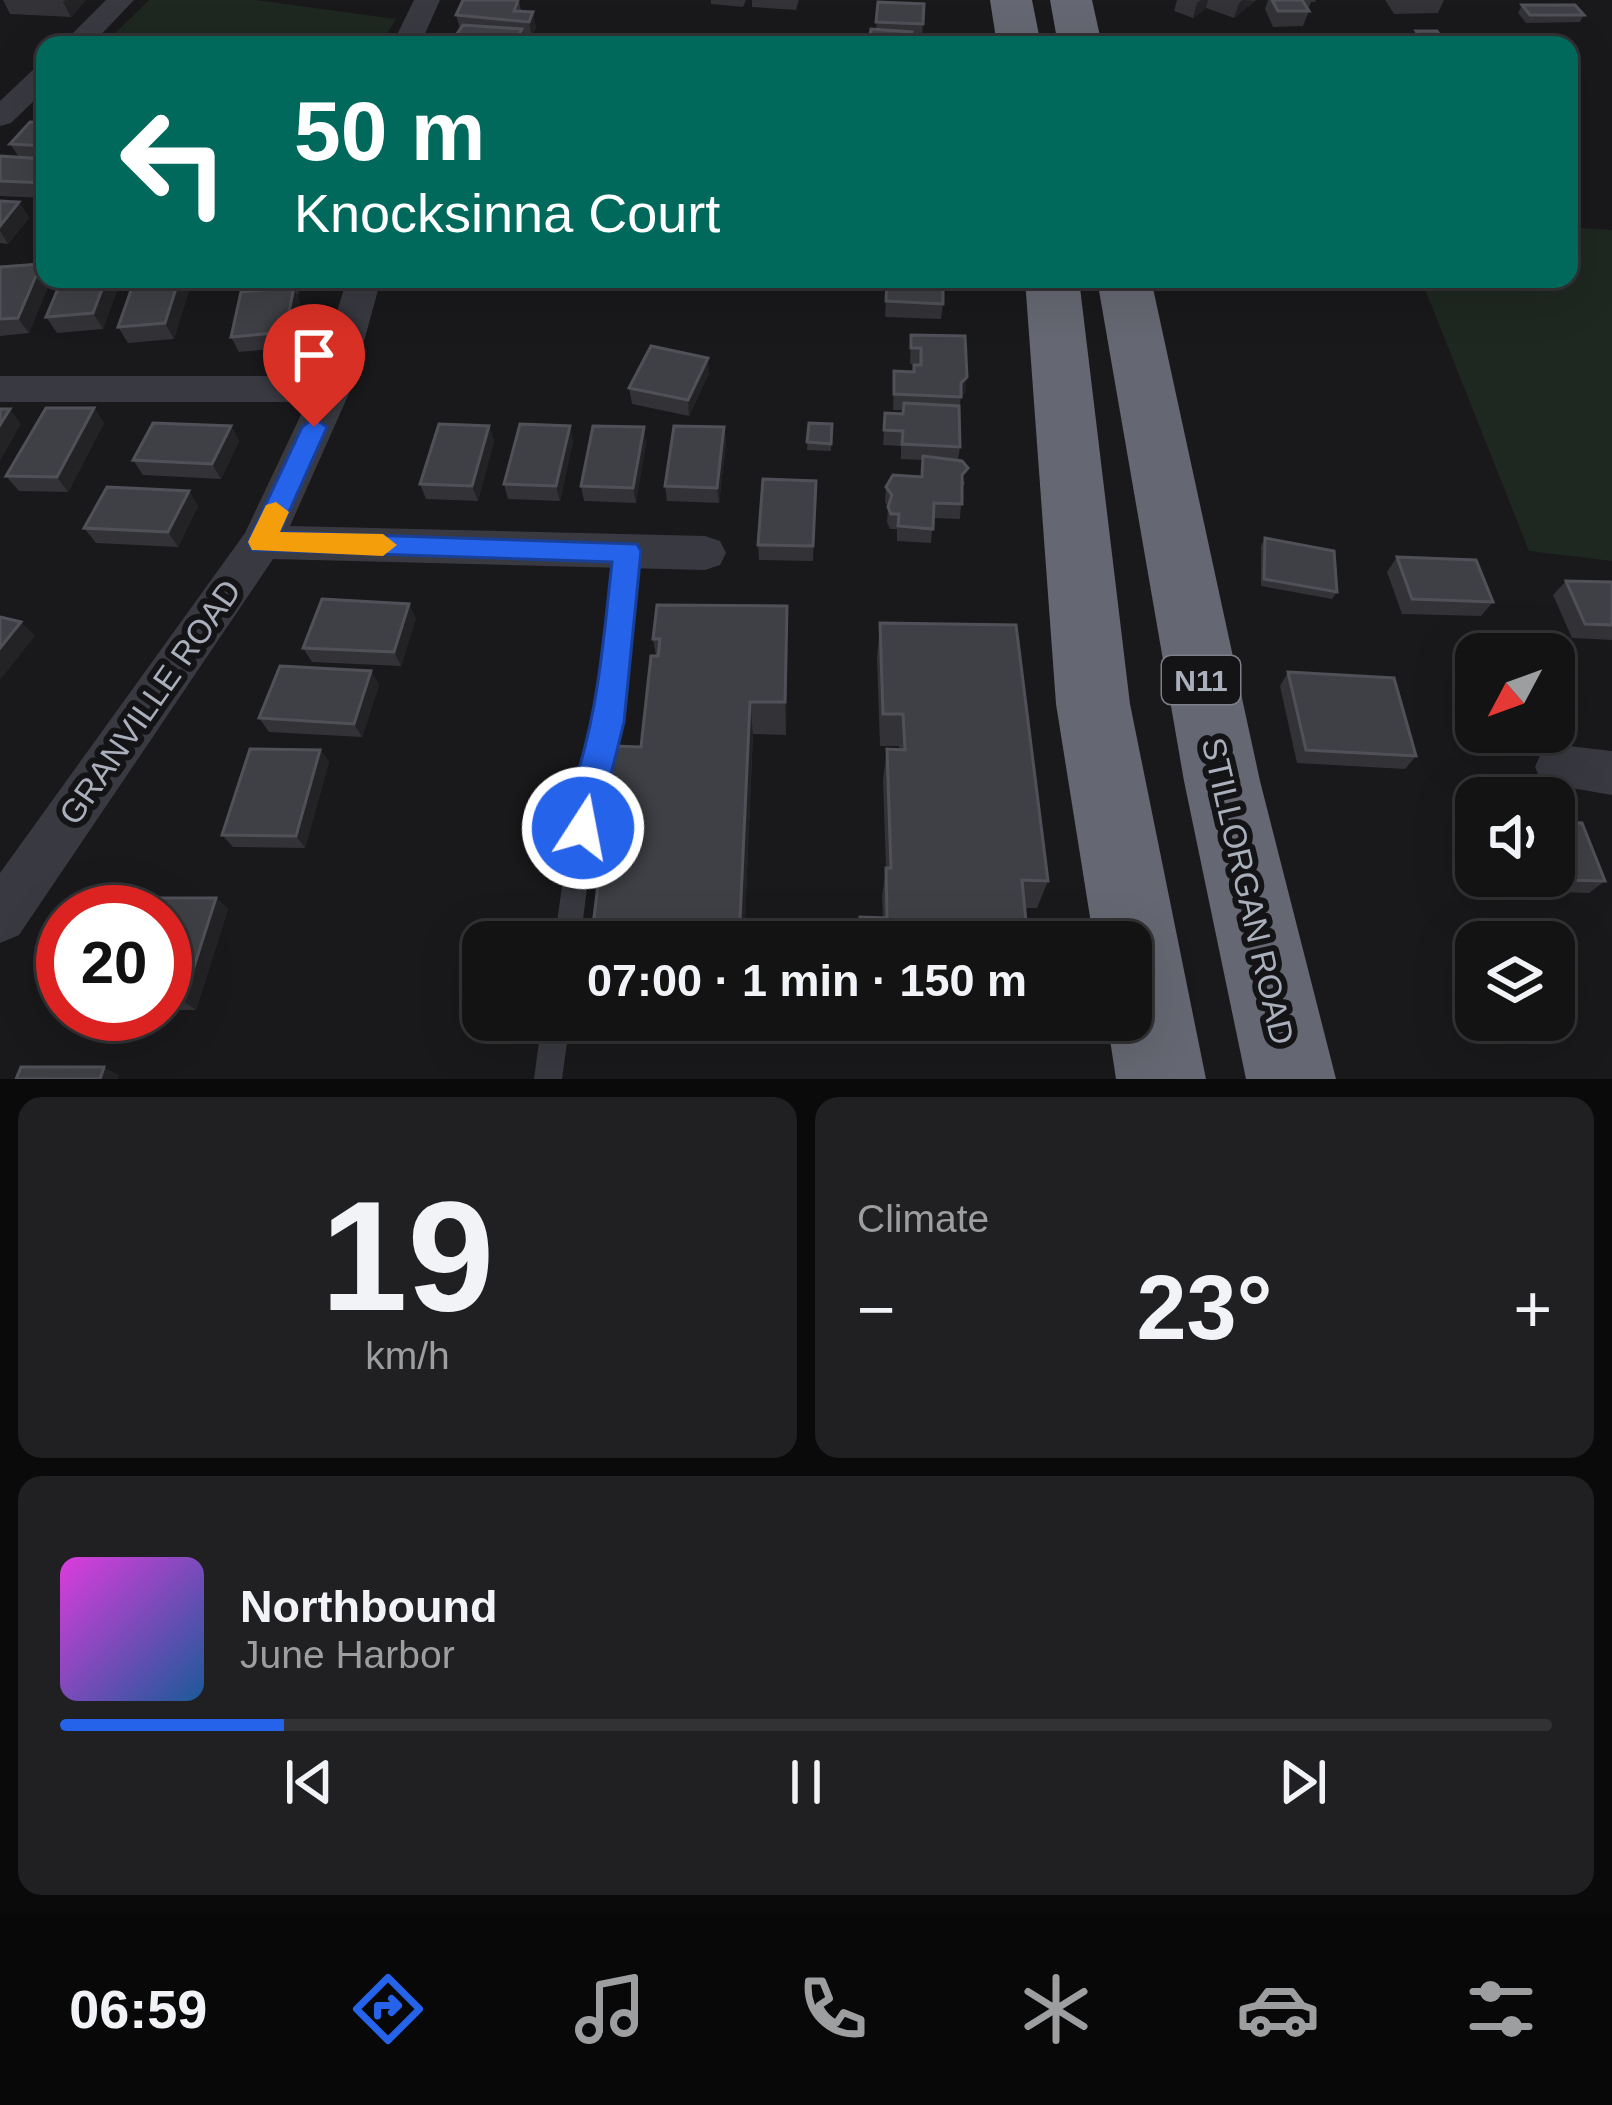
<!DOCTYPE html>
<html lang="en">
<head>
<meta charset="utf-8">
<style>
	body { margin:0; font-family:Arial,sans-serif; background:#202022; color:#f1f3f6; height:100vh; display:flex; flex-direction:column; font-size:45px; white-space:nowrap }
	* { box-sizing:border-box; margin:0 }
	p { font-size:39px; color:#9d9ea0 }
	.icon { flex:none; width:66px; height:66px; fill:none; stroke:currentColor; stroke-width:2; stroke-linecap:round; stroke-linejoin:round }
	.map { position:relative; height:1079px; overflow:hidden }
	.panel { display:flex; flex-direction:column; gap:18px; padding:18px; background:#0a0a0b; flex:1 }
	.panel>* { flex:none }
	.hud { position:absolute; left:36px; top:36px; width:1542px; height:252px; border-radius:24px; box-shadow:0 12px 48px #0002,0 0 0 3px #323234; background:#00695c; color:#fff; overflow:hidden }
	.needle { width:78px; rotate:229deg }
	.tools { position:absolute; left:1455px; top:633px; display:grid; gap:24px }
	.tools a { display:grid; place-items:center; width:120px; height:120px; border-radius:24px; background:#131314; box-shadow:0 12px 48px #0002,0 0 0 3px #323234; font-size:60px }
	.speed { position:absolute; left:36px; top:885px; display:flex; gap:24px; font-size:60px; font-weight:700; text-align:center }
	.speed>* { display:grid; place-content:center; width:156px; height:156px; border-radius:50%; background:#131314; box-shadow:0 12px 48px #0002,0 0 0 3px #323234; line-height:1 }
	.speed .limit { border:18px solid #d22; background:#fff; color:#111 }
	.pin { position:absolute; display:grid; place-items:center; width:102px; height:102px; color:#fff; margin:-123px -51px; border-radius:50% 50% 50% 0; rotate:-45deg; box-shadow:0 0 12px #0007 }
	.pin .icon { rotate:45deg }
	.me { position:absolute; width:132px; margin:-66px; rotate:11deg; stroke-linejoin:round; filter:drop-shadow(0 0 9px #0008) }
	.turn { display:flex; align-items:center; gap:42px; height:252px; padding:0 60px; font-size:54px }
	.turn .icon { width:156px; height:156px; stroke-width:2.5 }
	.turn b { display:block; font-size:84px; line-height:102px }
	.big { font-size:90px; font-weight:600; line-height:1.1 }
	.panel .tile { flex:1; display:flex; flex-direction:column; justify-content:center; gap:18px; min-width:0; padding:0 42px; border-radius:24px; background:#202022 }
	.panel .dial { align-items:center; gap:0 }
	.dial b { font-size:156px; line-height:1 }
	.song { display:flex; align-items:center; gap:36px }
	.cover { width:144px; height:144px; border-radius:18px; background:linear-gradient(135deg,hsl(300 70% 55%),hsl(210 70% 35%)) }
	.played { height:12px; border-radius:6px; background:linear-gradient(90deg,#2563eb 15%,#323234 15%) }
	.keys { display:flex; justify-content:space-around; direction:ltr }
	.heat { display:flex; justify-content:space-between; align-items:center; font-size:66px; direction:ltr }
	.panel .tiles { flex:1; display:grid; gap:18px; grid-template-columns:1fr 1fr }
	.tile:last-child { grid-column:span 2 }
	.trip { position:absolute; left:462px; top:921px; width:690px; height:120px; border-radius:24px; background:#131314; box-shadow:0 12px 48px #0002,0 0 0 3px #323234; font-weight:600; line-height:120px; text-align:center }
	.tab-bar { display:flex; height:192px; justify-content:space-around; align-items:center; background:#080808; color:#9d9ea0 }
	.tab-bar .icon { width:84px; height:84px }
	.tab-bar .on { color:#2563eb }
	.tab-bar b { font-size:54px; color:#f1f3f6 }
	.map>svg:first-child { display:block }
	.green { fill:#1e2720 }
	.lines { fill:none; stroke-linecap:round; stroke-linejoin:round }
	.lane { fill:#393a41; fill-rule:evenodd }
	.street { fill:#393a41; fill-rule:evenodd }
	.highway { fill:#656872; fill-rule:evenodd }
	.wall { fill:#323237 }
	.shaded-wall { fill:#232326 }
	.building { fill:#3f4045; stroke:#505158; stroke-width:3 }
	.route { fill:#2563eb; stroke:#184099; stroke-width:3 }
	.slow { fill:#f59e0b }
	.labels { text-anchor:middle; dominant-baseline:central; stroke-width:12; stroke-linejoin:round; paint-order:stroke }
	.shield { fill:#141417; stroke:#7d808a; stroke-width:3 }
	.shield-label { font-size:30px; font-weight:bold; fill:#aaafbc }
	.street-label { font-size:33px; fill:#aaafbc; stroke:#141417 }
</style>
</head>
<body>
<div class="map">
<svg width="1612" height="1079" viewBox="0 0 1612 1079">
	<rect width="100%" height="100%" fill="#19191b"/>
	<g class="green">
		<polygon points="149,0 256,0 396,19 380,45 103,45"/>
		<polygon points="1569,227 1612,230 1612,561 1529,551 1421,279 1569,279"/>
	</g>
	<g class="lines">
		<g class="lane">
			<polygon points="627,544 634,546 638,552 621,722 600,790 580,942 554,942 576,790 597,722 616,552 620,546"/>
			<polygon points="542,1020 570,1020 562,1079 534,1079"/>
		</g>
		<g class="street">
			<polygon points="106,0 134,0 91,45 61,45"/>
			<polygon points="414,0 440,0 420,45 392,45"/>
			<polygon points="45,65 45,90 11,123 0,126 0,101 35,68"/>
			<polygon points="347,279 381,279 351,389 290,526 705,536 720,541 726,553 720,565 705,570 273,559 19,935 0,943 0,873 245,533 307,402 0,402 0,376 317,376"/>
			<polygon points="1559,745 1612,751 1612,795 1542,783 1535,767 1542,751"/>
		</g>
		<g class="highway">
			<polygon points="990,0 1032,0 1041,45 997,45"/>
			<polygon points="1050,0 1092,0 1102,45 1058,45"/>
			<polygon points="1025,279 1079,279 1130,704 1206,1079 1116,1079 1107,1020 1131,1020 1131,942 1094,942 1056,704"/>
			<polygon points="1097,279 1151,279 1260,781 1336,1079 1246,1079 1184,781"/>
		</g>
	</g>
	<g class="wall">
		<polygon points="3,0 86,0 71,17 10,14"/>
		<polygon points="519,0 521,11 536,27 532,38 523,37 524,45 453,45 452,41 460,29 456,15"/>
		<polygon points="711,0 746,0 743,7 711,4"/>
		<polygon points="752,0 799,0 796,10 752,7"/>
		<polygon points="1177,0 1256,0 1234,18 1206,8 1193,18 1174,11"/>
		<polygon points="1268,0 1316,0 1315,2 1311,2 1309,7 1306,7 1309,11 1303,26 1273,27 1265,9"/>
		<polygon points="1385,0 1444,0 1438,13 1394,14"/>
		<polygon points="878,2 924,4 922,37 926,45 876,30"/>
		<polygon points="1522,5 1584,15 1580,22 1526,23 1518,13"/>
		<polygon points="1416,31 1446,45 1416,45 1413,39"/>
		<polygon points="45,123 45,198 0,196 0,156 19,157 10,144"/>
		<polygon points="0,201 19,202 29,218 8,244 0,243"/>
		<polygon points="0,267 45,270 51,279 29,333 0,336"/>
		<polygon points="121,279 103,329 57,333 46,317"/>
		<polygon points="246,279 301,279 299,294 297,294 300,303 292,347 239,352 231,337 249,291 245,284"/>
		<polygon points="677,279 736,279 730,290"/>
		<polygon points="887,280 943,304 941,319 885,317"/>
		<polygon points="191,284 174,339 128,343 118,327"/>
		<polygon points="911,335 965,393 961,396 959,412 960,447 958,460 965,484 962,487 960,519 933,518 931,543 897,541 897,529 890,529 887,522 888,507 885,502 886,487 921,477 922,460 901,459 901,446 883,445 885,413 903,414 903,410 893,410 894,371 914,372 919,365 910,364"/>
		<polygon points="709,373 689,416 632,404 629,388"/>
		<polygon points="94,408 104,423 68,492 19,491 6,476"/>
		<polygon points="809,423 832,424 831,451 807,450"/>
		<polygon points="231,426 239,441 221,479 143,475 133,460"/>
		<polygon points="489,426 494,441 478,501 426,499 420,484"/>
		<polygon points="724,427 726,443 719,503 667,501 665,486"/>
		<polygon points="573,441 560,501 508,499 504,484"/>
		<polygon points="646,443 636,503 584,501 581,486"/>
		<polygon points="816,481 813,561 759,560 758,545"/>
		<polygon points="189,491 198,506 178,547 96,543 84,528"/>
		<polygon points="1265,538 1337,592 1332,599 1261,586 1261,546"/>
		<polygon points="1397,557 1493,602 1481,616 1402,614 1387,572"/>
		<polygon points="1566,581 1612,582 1612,640 1572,638 1553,595"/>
		<polygon points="787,606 786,735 753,734 744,942 641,747 656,656 653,639"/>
		<polygon points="416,618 401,666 312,662 303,648"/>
		<polygon points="880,623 1048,881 1037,908 1025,908 1028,942 857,942 860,917 883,918 882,896 886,868 883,780 887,749 899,750 899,746 880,746 877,658"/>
		<polygon points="371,671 379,685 362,737 269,732 259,718"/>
		<polygon points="1288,672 1416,756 1405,769 1297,763 1280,686"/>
		<polygon points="320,750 329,762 305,848 233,847 222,835"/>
		<polygon points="1491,876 1554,876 1605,881 1589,893 1496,890"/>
		<polygon points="216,898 228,909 196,1010 165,1010 165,912"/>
		<polygon points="586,1020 740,1020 740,1037 594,1035"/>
		<polygon points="858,1020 1037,1020 1025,1043 858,1041"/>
	</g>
	<g class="shaded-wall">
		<polygon points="65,0 86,0 71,17 63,2"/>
		<polygon points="1201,0 1208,0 1206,8 1193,18 1197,3"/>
		<polygon points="1243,0 1256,1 1234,18 1239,3"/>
		<polygon points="533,12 536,27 532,38 529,22"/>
		<polygon points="522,29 525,44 513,45"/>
		<polygon points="19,202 29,218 8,244 0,231 0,226"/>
		<polygon points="41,264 45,270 45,279 51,279 29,333 18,318"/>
		<polygon points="106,279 121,279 103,329 93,313"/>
		<polygon points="179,279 188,279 191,284 174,339 165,323"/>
		<polygon points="292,279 301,279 299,294"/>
		<polygon points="294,287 300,303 292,347 285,332"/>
		<polygon points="708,358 709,373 689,416 688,400"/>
		<polygon points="967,377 965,393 959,399 961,383"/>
		<polygon points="94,408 104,423 68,492 57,477"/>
		<polygon points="10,409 21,424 0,461 0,425"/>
		<polygon points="231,426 239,441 221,479 212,464"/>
		<polygon points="489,426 494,441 478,501 472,486"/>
		<polygon points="570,426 573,441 560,501 556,486"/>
		<polygon points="644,427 646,443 636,503 633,488"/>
		<polygon points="724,427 726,443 719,503 717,488"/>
		<polygon points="189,491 198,506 178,547 168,532"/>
		<polygon points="409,604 416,618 401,666 394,652"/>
		<polygon points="787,606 788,641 786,735 785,702"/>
		<polygon points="21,622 35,636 0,680 0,648"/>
		<polygon points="371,671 379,685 362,737 354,724"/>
		<polygon points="750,702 753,734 744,942 739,942"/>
		<polygon points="320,750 329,762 305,848 296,836"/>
		<polygon points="216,898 228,909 196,1010 183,1001"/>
		<polygon points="104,1067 119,1075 118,1079 100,1079"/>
	</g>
	<g class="building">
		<polygon points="463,0 518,0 514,11 533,12 529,22 456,15"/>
		<polygon points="1272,0 1302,0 1309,11 1278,11"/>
		<polygon points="878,2 924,4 923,24 876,22"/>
		<polygon points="1522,5 1575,5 1584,15 1530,15"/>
		<polygon points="463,25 522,29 513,45 452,41"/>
		<polygon points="871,29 912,32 912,37 927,38 926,45 868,45"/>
		<polygon points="1416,31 1437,31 1446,45 1425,45"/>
		<polygon points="30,122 45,123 45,146 10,144"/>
		<polygon points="0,156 45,159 45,183 0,181"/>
		<polygon points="0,201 19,202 0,226"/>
		<polygon points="41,264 18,318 0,319 0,267"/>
		<polygon points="62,279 106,279 93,313 46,317"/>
		<polygon points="135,279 179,279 165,323 118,327"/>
		<polygon points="246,279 285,279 245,284"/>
		<polygon points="943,279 943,304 886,301 887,280"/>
		<polygon points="294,287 285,332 231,337 241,292"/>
		<polygon points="911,335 965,336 967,377 961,383 961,397 894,394 894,371 914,372 914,365 921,365 921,348 911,348"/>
		<polygon points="651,346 708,358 688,400 629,388"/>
		<polygon points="904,403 959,406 960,447 902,444 903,431 884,430 885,413 903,414"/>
		<polygon points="46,408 94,408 57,477 6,476"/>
		<polygon points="0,409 10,409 0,425"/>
		<polygon points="153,423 231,426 212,464 133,460"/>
		<polygon points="809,423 832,424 831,444 807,442"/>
		<polygon points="439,424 489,426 472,486 420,484"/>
		<polygon points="520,424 570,426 556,486 504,484"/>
		<polygon points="593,426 644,427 633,488 581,486"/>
		<polygon points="674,426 724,427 717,488 665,486"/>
		<polygon points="923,456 962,461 968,468 962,475 962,504 934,503 933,529 898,526 899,514 891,514 888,507 892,495 886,487 893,475 922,477"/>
		<polygon points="763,479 816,481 813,546 758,545"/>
		<polygon points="107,487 189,491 168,532 84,528"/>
		<polygon points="1265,538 1334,551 1337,592 1264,579"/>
		<polygon points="1397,557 1476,560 1493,602 1412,599"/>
		<polygon points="1566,581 1612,582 1612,625 1585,624"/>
		<polygon points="322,599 409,604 394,652 303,648"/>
		<polygon points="657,605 787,606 785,702 750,702 739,942 591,942 615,746 641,747 651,656 658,656 660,639 653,639"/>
		<polygon points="0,617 21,622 0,648"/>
		<polygon points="880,623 1016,625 1048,881 1022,880 1028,942 860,942 860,917 887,918 886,868 891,868 887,749 905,750 903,714 883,714"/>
		<polygon points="280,666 371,671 354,724 259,718"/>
		<polygon points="1288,672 1394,678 1416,756 1306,750"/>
		<polygon points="250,749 320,750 296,836 222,835"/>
		<polygon points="1554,822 1582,823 1605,881 1510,879 1509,876 1554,876"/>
		<polygon points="140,898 216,898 183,1001 165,1001 165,912 135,912"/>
		<polygon points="21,1067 104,1067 100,1079 16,1079"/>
	</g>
	<path class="route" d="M314,418L327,427L280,532L637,544L641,551L624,722L595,839L583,843L572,839C563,820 571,795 577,775C599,705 604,634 612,562L252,550L248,542L302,427Z"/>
	<polygon class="slow" points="276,502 289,512 280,532 383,534 397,545 383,556 252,550 248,542 266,505"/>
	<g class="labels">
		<rect class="shield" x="1162" y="656" width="78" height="48" rx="9"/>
		<g class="shield-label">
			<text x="1201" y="680">N11</text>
		</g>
		<g class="street-label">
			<text transform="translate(150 702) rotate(-55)">GRANVILLE ROAD</text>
			<text transform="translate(1248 891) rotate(77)">STILLORGAN ROAD</text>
		</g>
	</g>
</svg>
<div class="tools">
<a><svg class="needle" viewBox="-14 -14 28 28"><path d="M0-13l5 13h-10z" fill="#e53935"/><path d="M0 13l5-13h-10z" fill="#9d9ea0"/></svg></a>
<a><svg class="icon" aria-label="sound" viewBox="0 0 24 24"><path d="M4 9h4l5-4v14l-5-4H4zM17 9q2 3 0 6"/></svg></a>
<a><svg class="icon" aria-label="layers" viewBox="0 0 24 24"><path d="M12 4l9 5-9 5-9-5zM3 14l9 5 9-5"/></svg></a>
</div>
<div class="speed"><div class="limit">20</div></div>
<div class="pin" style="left:314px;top:427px;background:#d93025"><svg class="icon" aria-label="arrive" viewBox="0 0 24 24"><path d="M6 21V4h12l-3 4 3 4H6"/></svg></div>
<svg class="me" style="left:583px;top:828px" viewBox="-20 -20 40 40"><circle r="17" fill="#2563eb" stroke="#fff" stroke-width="3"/><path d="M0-11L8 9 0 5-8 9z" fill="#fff"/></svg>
<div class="trip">07:00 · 1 min · 150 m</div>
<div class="hud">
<div class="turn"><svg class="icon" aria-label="left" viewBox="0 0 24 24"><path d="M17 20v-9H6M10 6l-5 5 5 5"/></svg><div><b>50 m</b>Knocksinna Court</div></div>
</div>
</div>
<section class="panel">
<div class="tiles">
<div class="tile dial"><b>19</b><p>km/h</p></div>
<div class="tile"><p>Climate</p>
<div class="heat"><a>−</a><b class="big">23°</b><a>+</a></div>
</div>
<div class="tile">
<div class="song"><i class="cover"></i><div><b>Northbound</b><p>June Harbor</p></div></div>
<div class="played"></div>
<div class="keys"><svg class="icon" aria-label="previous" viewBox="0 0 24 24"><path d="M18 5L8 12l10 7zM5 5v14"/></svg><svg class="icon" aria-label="pause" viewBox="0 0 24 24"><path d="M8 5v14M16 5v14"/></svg><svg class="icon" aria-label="next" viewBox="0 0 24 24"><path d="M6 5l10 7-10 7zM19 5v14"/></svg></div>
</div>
</div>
</section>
<nav class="tab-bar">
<b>06:59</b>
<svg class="icon on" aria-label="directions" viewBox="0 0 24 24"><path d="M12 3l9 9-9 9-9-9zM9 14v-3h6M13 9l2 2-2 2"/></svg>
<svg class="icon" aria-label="music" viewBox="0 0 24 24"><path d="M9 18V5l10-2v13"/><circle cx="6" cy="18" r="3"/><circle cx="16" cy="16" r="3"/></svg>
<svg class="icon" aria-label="phone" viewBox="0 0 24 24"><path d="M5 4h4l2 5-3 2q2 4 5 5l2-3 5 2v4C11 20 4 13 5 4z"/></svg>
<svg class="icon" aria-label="climate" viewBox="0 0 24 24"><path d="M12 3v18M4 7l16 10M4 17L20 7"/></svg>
<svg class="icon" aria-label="car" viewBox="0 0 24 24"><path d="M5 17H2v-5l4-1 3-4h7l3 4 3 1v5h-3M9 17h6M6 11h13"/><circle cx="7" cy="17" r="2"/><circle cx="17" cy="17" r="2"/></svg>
<svg class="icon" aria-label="filters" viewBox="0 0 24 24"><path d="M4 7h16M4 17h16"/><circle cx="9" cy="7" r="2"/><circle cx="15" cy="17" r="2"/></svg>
</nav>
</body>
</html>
